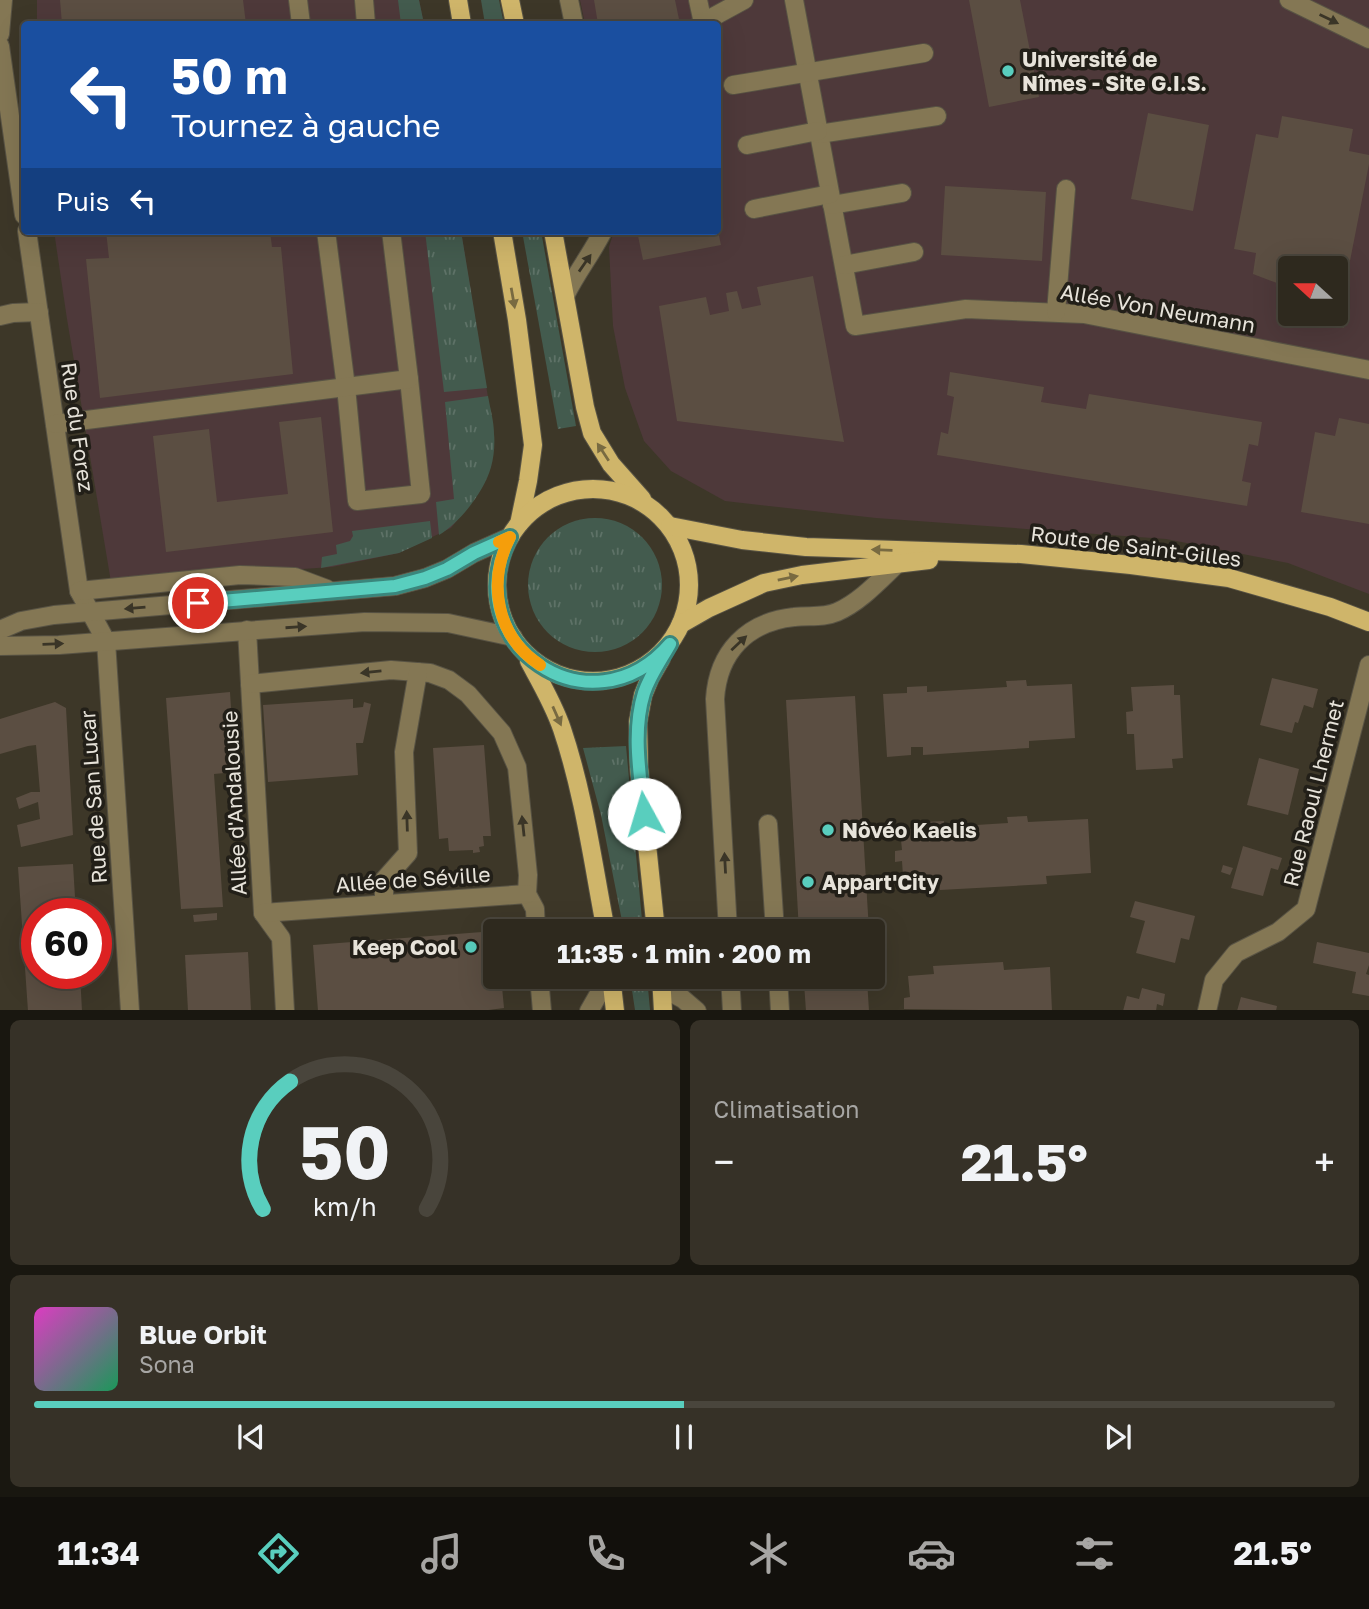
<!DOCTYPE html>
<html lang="fr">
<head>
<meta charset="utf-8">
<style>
	body { margin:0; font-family:"Golos Text",sans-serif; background:#363127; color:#f1f3f6; height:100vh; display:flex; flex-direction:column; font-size:26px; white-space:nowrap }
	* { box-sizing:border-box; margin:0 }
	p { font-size:23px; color:#a7a6a4 }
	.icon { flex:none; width:38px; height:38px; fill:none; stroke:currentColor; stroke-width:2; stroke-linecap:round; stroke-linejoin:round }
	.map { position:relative; height:1010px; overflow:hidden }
	.drawer { display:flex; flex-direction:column; gap:10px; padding:10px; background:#191710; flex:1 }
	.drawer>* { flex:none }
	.top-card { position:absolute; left:21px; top:21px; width:700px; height:214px; border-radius:7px; box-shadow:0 7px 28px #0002,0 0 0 2px #49453c; background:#1a4fa0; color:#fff; overflow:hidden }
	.needle { width:46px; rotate:291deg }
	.buttons { position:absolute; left:1278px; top:256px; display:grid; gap:14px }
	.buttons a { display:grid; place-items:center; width:70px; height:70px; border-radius:7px; background:#2e291e; box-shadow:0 7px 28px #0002,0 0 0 2px #49453c; font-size:35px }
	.speed { position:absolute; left:21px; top:898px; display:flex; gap:14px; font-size:35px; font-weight:700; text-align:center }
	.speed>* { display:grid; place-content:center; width:91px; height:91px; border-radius:50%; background:#2e291e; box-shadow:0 7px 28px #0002,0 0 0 2px #49453c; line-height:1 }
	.speed .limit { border:10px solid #d22; background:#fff; color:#111 }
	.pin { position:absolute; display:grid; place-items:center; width:60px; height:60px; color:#fff; margin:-30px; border:4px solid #fff; border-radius:50%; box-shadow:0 2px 7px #0007 }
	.me { position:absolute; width:77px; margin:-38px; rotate:354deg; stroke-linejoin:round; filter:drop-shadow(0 0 5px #0008) }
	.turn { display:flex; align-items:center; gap:24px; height:147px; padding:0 35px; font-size:32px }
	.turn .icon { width:91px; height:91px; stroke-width:2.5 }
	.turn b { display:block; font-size:49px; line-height:60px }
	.then { display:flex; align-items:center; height:66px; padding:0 35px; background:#0003; gap:14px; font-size:26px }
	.big { font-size:52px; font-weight:700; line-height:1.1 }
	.drawer .tile { flex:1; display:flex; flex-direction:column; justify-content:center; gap:10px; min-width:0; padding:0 24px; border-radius:10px; background:#363127 }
	.drawer .dial { align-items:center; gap:0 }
	.dial svg { height:182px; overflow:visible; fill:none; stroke:#49453c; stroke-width:7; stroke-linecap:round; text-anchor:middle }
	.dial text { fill:#f1f3f6; stroke:none }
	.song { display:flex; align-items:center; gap:21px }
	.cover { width:84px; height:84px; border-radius:10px; background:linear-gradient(135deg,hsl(310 70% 55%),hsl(150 70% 35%)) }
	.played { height:7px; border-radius:4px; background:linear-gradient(90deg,#59cebe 50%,#49453c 50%) }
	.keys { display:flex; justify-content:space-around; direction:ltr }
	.heat { display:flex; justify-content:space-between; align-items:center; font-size:38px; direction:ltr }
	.drawer .tiles { flex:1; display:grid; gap:10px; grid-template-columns:1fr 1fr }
	.tile:last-child { grid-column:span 2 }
	.trip { position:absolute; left:483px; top:919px; width:402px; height:70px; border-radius:7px; background:#2e291e; box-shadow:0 7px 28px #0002,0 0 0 2px #49453c; font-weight:700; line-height:70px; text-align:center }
	.tabs { display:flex; height:112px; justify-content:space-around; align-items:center; background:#12100c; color:#a7a6a4 }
	.tabs .icon { width:49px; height:49px }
	.tabs .current { color:#59cebe }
	.tabs b { font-size:32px; color:#f1f3f6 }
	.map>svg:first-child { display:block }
	.commercial { fill:#4e393a; fill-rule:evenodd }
	.grass { fill:url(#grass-tufts) }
	.building { fill:#5b4e42 }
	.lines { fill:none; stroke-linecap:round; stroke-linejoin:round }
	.minor-casing { stroke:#585344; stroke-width:20 }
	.major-casing { stroke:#585344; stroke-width:20 }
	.minor { stroke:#847754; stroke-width:18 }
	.major { stroke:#cfb56a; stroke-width:18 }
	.oneway { fill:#3a3527 }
	.oneway2 { fill:#786a41 }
	.route-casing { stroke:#3a867c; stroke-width:18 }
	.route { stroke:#59cebe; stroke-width:12 }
	.slow { stroke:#f59e0b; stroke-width:12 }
	.poi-dot { fill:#59cebe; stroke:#221f18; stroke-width:2.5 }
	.labels { text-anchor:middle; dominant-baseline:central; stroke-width:7; stroke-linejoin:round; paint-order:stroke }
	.poi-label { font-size:21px; font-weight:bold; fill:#e7e3da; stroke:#221f18; text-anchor:start }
	.street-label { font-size:21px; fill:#e7e3da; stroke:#221f18 }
</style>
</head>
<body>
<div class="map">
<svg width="1369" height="1011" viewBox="0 0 1369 1011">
	<defs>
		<pattern id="grass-tufts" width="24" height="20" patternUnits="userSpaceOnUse" patternTransform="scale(1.75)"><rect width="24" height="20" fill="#435b4e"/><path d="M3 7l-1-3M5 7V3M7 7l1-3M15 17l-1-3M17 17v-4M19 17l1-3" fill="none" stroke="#5e7267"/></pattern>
	</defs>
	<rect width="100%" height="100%" fill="#3d3728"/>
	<g class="commercial">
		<polygon points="37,0 419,0 424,24 37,24"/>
		<path d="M580,0H1369V594L1288,563L1166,539L876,518L725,501L671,471L644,441L625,388L613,326L609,247L614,231H718V24H585ZM1290,268H1335V313H1290Z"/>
		<polygon points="54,231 461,231 494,434 491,467 478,494 451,528 399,553 332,567 111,582 67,319"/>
	</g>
	<g class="grass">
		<polygon points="398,0 419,0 424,24 401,24"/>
		<polygon points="481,0 499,0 504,24 485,24"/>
		<polygon points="425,231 461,231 487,388 444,392"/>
		<polygon points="522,231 541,231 576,426 558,429"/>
		<path d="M488,396C490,408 494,421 494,434C495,443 494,457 491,467C485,490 460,523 439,535L436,502L454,499L445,402Z"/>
		<circle cx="595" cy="585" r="67"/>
		<polygon points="430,521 432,538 399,553 321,568 322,557 337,554 336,545 350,541 353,536 352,531"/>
		<polygon points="626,746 643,931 624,931 601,815 583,748"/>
		<polygon points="630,977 647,977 650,1010 635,1010"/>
	</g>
	<g class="building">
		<polygon points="60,0 243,0 246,24 62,24"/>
		<polygon points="594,0 675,0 680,24 598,24"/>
		<polygon points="969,0 1020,0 1039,97 989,107"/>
		<polygon points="1148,113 1209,125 1193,211 1131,199"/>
		<polygon points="1282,116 1353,129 1349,151 1369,155 1369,164 1348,271 1335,269 1335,268 1290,268 1290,290 1276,287 1277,283 1253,274 1256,253 1234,249 1256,134 1278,138"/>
		<polygon points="945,186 1046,192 1042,261 941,255"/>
		<polygon points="106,231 270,231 272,247 281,247 293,374 100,398 86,259 109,258"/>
		<polygon points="637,231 718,231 721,245 643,260"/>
		<polygon points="813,276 844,442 677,421 659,306 706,297 710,315 729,311 726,293 737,291 742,309 761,305 757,287"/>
		<polygon points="1339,308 1347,309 1344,328 1336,326"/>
		<polygon points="950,372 1044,387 1041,402 1086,409 1089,394 1262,422 1258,446 1249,444 1242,481 1251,483 1247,506 937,455 941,432 948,434 954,397 947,395"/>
		<polygon points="321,417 333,532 166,552 153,436 209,429 217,502 288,494 279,422"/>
		<polygon points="1339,418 1369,424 1369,524 1301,512 1315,432 1335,436"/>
		<polygon points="1272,678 1318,689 1313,708 1304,705 1298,723 1295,722 1292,733 1260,725"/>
		<polygon points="1026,680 1027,686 1072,684 1075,738 1029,741 1029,748 923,755 923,747 911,747 911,755 887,757 883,694 907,693 907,687 927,686 927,692 1007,687 1006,681"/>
		<polygon points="1174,685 1174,695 1180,695 1183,758 1172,759 1173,768 1136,770 1134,734 1127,734 1126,712 1133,711 1131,687"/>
		<polygon points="230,692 235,772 214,774 223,907 181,909 166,698"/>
		<polygon points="855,696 869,931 799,931 786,700"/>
		<polygon points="353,699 353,708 363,707 364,702 371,704 363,743 356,743 358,775 268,782 263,705"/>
		<polygon points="55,702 66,708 73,835 21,847 17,825 40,819 38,802 19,809 16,798 31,792 40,792 36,745 28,746 0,754 0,719"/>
		<polygon points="484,745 491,836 483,836 484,846 479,847 480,852 473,853 473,850 449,851 448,838 439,839 433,748"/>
		<polygon points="1259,758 1299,769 1288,815 1247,805"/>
		<polygon points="1027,816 1028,822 1088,819 1091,873 1046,876 1047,884 940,890 940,882 928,883 928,891 904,892 902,861 895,862 895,851 902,850 900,830 924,828 924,822 944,821 944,827 1008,823 1007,817"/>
		<polygon points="1243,846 1282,858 1278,870 1271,868 1263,896 1231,888"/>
		<polygon points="73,864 76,914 37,914 37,973 80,973 82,1011 28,1011 18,867"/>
		<polygon points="1223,865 1233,868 1230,875 1221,872"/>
		<polygon points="1135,901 1195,916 1189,940 1181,938 1175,963 1136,953 1145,921 1130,917"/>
		<polygon points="217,913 217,920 194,922 193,915"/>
		<polygon points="495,931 495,976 501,976 504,1008 481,1011 318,1011 313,945"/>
		<polygon points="1317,942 1369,953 1369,965 1366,974 1369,975 1369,996 1352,993 1356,972 1313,963"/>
		<polygon points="248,952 251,1011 188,1011 185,955"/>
		<polygon points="1003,962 1004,970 1050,967 1052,1011 904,1009 904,998 910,997 908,976 934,974 933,966"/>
		<polygon points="802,976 871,976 872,979 867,979 869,1011 806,1011 804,983 802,983"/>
		<polygon points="1142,988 1165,994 1163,1006 1157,1004 1156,1011 1123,1011 1127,996 1139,999"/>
		<polygon points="1241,997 1277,1006 1276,1011 1237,1011"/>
	</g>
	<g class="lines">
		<defs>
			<g id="minor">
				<polyline points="298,0 301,24"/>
				<polyline points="364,0 366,24"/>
				<polyline points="569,0 574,24"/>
				<polyline points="698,0 703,23"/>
				<polyline points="794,0 855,326 966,309 1084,314 1369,370"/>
				<polyline points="1289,0 1369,39"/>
				<polyline points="700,24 744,0"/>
				<polyline points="0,34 3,0"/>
				<polyline points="0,46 24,215"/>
				<polyline points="733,85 924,53"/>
				<polyline points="819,134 937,116"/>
				<polyline points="747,145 818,131"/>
				<polyline points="832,205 902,193"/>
				<polyline points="754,209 830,194"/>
				<polyline points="27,231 79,591 106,641 130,1011"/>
				<polyline points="326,231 346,387 357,501 421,494 409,379"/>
				<polyline points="844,265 914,252"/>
				<path d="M566,294C577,272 592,253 603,231"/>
				<polyline points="1056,312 1066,189"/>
				<polyline points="0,316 13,313 39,312"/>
				<polyline points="55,424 409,379 391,231"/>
				<polyline points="79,591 240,575 295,577 327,589"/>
				<polyline points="0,630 21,621 54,615 395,586 425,578 447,569 474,553 510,537"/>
				<polyline points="247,630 263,913 281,938 285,1011"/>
				<polyline points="0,646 59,645 365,622 448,623 513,637"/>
				<polyline points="250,684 391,670 430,673 449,680 468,694 502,733 517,767 528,875 527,894 535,909 536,931"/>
				<polyline points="768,824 775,931"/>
				<polyline points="384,904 384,880 408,853 404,752 418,672"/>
				<polyline points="263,913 527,894"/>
				<path d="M728,931L715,699C718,652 747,622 794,617C809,615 823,618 837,612C860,602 879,581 897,564"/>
				<polyline points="539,976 542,1011"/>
				<polyline points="730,976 732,1011"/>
				<polyline points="778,976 780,1011"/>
				<polyline points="661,987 683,999 697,1011"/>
				<polyline points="589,1011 609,976"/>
				<polyline points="1207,1011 1214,980 1236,953 1278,932 1306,909 1369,665"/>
			</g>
			<g id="major">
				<polyline points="458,0 462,24"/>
				<polyline points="510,0 515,24"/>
				<polyline points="502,231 517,320 533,445 528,481 519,524"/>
				<polyline points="553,231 585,407 592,433 611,464 642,499"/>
				<circle cx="593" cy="585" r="96"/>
				<polyline points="670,526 742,540 806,547 1021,554 1131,565 1229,578 1330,607 1369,622"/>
				<polyline points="681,624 709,608 764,583 802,575 929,560"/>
				<path d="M529,661C541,683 554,705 562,729C584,794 593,864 606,931"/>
				<polyline points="656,931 639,768 638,722 643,695 650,678 661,659"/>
				<polyline points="611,976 615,1011"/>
				<polyline points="661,976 663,1011"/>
			</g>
		</defs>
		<use href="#minor" class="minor-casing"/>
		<use href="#major" class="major-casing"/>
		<use href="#minor" class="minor"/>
		<use href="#major" class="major"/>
	</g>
	<defs><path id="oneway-solid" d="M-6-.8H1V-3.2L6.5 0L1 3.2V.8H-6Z" transform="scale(1.75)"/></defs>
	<g class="oneway">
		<use href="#oneway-solid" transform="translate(1329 19) rotate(26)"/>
		<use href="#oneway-solid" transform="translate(585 263) rotate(-55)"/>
		<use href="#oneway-solid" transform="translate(135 608) rotate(175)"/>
		<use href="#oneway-solid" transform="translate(296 627) rotate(-4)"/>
		<use href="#oneway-solid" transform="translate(739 643) rotate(-43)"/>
		<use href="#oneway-solid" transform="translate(53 644) rotate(-2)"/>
		<use href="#oneway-solid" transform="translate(371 672) rotate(174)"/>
		<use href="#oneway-solid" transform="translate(407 821) rotate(-92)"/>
		<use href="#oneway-solid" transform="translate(523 826) rotate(-96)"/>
		<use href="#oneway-solid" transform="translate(725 863) rotate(-93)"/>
	</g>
	<g class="oneway2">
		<use href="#oneway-solid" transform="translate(513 298) rotate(80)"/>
		<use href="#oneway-solid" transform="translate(603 452) rotate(-123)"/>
		<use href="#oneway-solid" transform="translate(882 550) rotate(-178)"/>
		<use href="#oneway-solid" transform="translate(788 578) rotate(-12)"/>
		<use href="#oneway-solid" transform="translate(557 716) rotate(66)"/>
	</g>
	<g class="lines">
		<defs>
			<path id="route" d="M198,603L395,586L425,578L447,569L474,553L510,537C455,644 591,736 670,644C661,660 650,675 644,693C632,731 640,775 644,814"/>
		</defs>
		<use href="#route" class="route-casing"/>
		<use href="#route" class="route"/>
		<path class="slow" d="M499,542L510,537C487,582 496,636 540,665"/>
	</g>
	<g class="poi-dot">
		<circle cx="1008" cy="71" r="7"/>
		<circle cx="828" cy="830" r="7"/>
		<circle cx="808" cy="882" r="7"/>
		<circle cx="471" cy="947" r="7"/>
	</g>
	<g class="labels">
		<g class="poi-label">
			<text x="1022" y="59">Université de<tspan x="1022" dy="24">Nîmes - Site G.I.S.</tspan></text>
			<text x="842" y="830">Nôvéo Kaelis</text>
			<text x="822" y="882">Appart'City</text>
			<text x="457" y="947" text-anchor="end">Keep Cool</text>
		</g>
		<g class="street-label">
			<text transform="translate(1158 308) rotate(10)">Allée Von Neumann</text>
			<text transform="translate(78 427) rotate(82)">Rue du Forez</text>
			<text transform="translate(1136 546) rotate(7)">Route de Saint-Gilles</text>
			<text transform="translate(1313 793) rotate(-76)">Rue Raoul Lhermet</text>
			<text transform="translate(93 797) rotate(-94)">Rue de San Lucar</text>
			<text transform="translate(234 803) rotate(-93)">Allée d'Andalousie</text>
			<text transform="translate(413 879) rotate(-4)">Allée de Séville</text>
		</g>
	</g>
</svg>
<div class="buttons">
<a><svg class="needle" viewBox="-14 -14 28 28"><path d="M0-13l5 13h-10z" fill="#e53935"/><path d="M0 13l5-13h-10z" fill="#a7a6a4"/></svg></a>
</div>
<div class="speed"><div class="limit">60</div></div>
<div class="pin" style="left:198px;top:603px;background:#d93025"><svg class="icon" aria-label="arrive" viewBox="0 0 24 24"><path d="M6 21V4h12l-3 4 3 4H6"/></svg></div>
<svg class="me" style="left:644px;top:814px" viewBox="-20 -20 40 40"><circle r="19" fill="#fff"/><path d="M0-13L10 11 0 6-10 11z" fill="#59cebe"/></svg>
<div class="trip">11:35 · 1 min · 200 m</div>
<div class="top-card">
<div class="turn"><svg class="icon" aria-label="left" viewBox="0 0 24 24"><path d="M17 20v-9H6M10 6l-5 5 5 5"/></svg><div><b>50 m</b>Tournez à gauche</div></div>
<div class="then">Puis<svg class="icon" aria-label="left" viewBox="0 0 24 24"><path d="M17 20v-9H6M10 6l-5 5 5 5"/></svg></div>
</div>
</div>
<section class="drawer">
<div class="tiles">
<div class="tile dial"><svg viewBox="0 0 100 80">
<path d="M14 69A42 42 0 1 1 86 69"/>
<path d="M14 69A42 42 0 0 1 26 13" stroke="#59cebe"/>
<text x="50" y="56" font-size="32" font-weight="700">50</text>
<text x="50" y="72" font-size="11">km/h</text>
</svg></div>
<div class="tile"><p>Climatisation</p>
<div class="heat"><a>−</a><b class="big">21.5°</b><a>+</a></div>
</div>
<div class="tile">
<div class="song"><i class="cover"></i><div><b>Blue Orbit</b><p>Sona</p></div></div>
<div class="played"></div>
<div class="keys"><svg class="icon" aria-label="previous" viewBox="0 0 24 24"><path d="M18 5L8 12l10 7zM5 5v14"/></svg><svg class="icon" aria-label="pause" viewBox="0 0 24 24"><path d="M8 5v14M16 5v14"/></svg><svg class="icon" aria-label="next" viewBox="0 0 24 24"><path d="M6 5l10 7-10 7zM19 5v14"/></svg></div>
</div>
</div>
</section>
<nav class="tabs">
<b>11:34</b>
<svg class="icon current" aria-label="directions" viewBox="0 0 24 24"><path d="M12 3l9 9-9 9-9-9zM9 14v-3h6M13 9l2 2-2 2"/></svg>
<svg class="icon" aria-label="music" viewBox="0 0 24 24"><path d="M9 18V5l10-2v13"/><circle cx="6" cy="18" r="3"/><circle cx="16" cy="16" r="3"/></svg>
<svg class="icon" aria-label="phone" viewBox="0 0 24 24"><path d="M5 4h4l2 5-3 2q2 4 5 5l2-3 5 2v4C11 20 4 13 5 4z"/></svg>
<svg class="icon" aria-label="climate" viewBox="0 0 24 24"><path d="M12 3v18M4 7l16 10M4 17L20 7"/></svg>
<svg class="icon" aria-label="car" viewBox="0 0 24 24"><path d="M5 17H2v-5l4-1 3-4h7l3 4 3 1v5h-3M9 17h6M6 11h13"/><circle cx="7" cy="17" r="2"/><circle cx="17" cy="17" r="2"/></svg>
<svg class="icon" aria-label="filters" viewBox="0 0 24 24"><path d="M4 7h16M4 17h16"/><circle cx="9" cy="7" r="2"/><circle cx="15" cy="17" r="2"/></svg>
<b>21.5°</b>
</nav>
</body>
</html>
